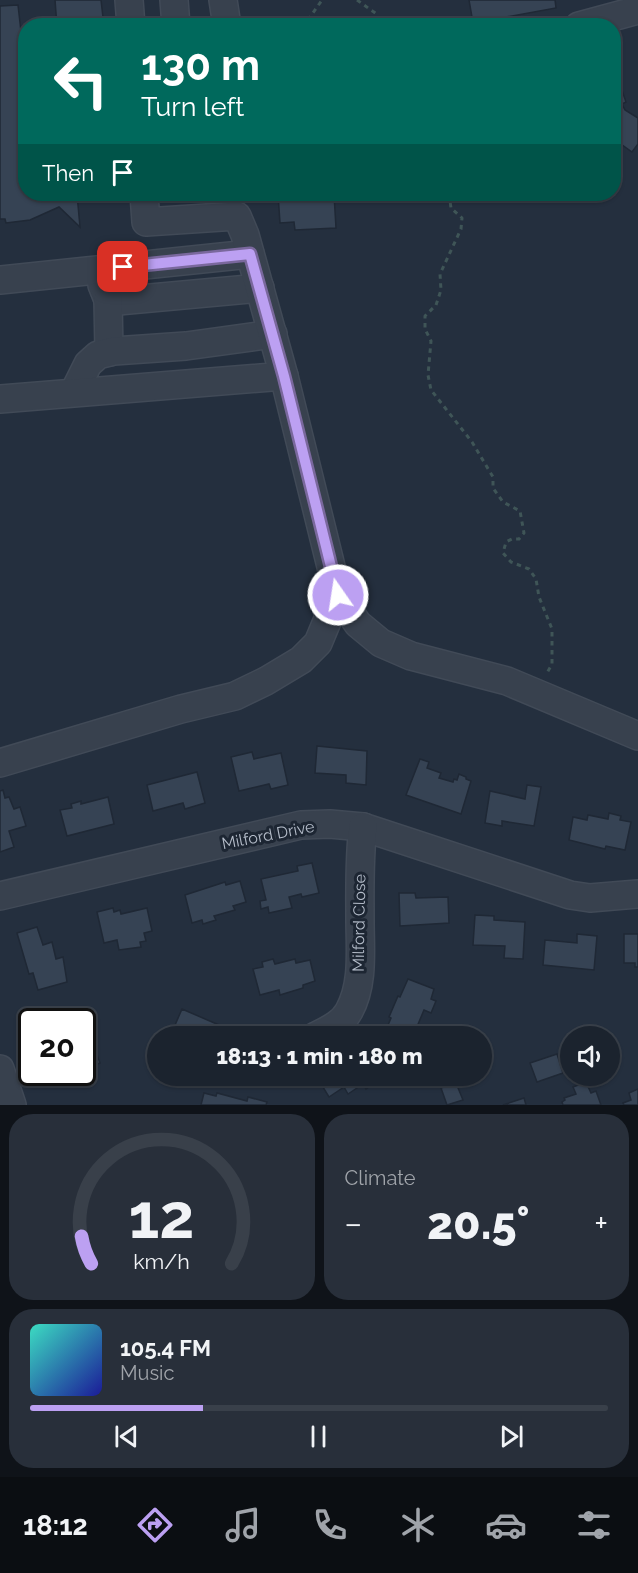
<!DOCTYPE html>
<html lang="en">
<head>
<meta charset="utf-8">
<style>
	body { margin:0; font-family:Raleway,sans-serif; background:#282f3a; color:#f1f3f6; height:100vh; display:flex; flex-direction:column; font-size:22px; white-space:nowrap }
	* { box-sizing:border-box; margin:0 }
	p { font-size:20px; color:#a0a4aa }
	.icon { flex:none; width:33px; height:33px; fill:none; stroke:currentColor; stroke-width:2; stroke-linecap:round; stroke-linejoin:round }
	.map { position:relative; height:1105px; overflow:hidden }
	.details { display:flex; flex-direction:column; gap:9px; padding:9px; background:#0f1319; flex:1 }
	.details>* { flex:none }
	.guide { position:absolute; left:18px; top:18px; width:603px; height:183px; border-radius:24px; box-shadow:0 2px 4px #0004,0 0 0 2px #39404a; background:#00695c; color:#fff; overflow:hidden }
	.controls { position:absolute; left:560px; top:1026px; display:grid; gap:12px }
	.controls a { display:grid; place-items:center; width:60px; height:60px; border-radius:50%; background:#1b232e; box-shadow:0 2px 4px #0004,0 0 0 2px #39404a; font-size:30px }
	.speed { position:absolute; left:18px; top:1008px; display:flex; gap:12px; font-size:30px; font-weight:700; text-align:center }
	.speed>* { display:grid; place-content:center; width:78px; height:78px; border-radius:50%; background:#1b232e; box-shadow:0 2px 4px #0004,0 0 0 2px #39404a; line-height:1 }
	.speed .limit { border:3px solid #111; border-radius:9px; background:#fff; color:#111 }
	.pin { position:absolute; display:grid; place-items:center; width:51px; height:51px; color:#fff; margin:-26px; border-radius:12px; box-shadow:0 3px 9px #0006 }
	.me { position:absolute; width:66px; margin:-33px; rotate:347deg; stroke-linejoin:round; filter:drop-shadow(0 0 4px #0008) }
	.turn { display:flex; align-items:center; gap:21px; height:126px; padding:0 24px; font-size:27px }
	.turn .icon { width:78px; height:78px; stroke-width:2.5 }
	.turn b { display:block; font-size:42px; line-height:51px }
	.then { display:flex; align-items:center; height:57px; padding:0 24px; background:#0003; gap:12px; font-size:22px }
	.big { font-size:45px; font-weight:800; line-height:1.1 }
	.details .tile { flex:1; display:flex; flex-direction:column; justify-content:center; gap:9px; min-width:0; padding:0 21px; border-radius:24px; background:#282f3a }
	.details .dial { align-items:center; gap:0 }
	.dial svg { height:156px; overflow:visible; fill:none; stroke:#39404a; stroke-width:7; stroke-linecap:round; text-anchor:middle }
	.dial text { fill:#f1f3f6; stroke:none }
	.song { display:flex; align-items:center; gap:18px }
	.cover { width:72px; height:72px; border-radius:9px; background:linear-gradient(135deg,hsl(170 70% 55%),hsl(240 70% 35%)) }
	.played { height:6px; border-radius:3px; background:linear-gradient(90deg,#bca0f2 30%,#39404a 30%) }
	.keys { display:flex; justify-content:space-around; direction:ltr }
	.heat { display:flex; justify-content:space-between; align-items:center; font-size:33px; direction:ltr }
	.details .tiles { flex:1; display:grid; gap:9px; grid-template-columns:1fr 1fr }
	.tile:last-child { grid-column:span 2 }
	.trip { position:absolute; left:147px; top:1026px; width:345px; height:60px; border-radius:30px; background:#1b232e; box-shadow:0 2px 4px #0004,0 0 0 2px #39404a; font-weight:800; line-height:60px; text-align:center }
	.tabs { display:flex; height:96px; justify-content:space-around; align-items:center; background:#0b0e12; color:#a0a4aa }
	.tabs .icon { width:42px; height:42px }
	.tabs .on { color:#bca0f2 }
	.tabs b { font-size:27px; color:#f1f3f6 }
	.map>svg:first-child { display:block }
	.building { fill:#364354; stroke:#1f2835; stroke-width:1.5 }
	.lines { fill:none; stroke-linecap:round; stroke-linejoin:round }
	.minor-casing { stroke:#414a57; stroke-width:30 }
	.path { stroke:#3f5557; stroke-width:3; stroke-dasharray:4.5 4.5; stroke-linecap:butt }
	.minor { stroke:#38414e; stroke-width:27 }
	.route-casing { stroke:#7a689d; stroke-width:15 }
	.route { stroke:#bca0f2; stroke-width:10 }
	.labels { text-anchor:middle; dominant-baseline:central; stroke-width:6; stroke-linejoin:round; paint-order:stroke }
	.street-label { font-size:16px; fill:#b4bcc9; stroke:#1d2633 }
</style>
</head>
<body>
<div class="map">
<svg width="638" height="1105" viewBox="0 0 638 1105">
	<rect width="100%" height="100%" fill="#242f3e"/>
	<g class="building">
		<polygon points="55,0 101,0 104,26 57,26"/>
		<polygon points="469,0 555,0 556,8 473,23"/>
		<polygon points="18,5 26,76 26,194 77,194 80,227 59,207 30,220 6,223 5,219 0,219 0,6"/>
		<polygon points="327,18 336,26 320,26"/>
		<polygon points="616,73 626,102 622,104 625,110 638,118 638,144 632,152 614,139 614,74"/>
		<polygon points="278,194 334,194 336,228 295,230 294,222 280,223"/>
		<polygon points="317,746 367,751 366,785 346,783 346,775 315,773"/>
		<polygon points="252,752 254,759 281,753 288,785 271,789 269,784 239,791 231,757"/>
		<polygon points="420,759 429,762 427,768 441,773 439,778 453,782 454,779 457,780 459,774 466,777 466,779 471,781 461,814 406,795"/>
		<polygon points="197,772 205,803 185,809 183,803 153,811 147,785"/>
		<polygon points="527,785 541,787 534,826 502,821 502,826 485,823 490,791 525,799"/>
		<polygon points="3,790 5,798 9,797 14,809 20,807 26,826 9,831 14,847 0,852 0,791"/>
		<polygon points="108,797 114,824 67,836 60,810 72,808 71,804 81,801 81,804"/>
		<polygon points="609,813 621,816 620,820 631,822 625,850 606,846 605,849 569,840 573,817 587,820 588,815 608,819"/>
		<polygon points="312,863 319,893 302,897 301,894 289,897 292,908 269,913 268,907 261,909 260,901 266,900 261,879 298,871 297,866"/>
		<polygon points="240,881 246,902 233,906 235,910 214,916 216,920 203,924 202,920 192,923 185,895 225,882 226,885"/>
		<polygon points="399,893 415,893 416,898 448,897 449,923 400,926"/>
		<polygon points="113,908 114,912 120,910 121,914 147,908 152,931 144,933 146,941 140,942 141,947 119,950 117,940 104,943 97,912"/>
		<polygon points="475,915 494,916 494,920 525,922 523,959 504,958 505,946 473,945"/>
		<polygon points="37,927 43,945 52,942 56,959 63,957 67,982 38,990 33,973 29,974 17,933"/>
		<polygon points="577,934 597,936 594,970 543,965 545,940 577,943"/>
		<polygon points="624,934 638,934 638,967 635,967 635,963 624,963"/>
		<polygon points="273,959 275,964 295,959 296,963 310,960 315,981 303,985 303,988 280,995 279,990 260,995 253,969 263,967 262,962"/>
		<polygon points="408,979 434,989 431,999 436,1001 431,1013 424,1010 416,1029 412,1028 409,1036 395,1036 385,1032 391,1018 389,1017 398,996 400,997"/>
		<polygon points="182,1009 219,1025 214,1036 174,1036 169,1034 168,1031 170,1026 175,1025"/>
		<polygon points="83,1017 100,1063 82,1069 82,1022 72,1022"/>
		<polygon points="557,1054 563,1073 537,1082 530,1063"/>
		<polygon points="324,1076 382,1076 366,1089 363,1084 348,1094 344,1087 329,1097 318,1079"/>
		<polygon points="586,1082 591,1093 596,1091 601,1105 563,1105 562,1102 565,1100 564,1098 576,1094 573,1087"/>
		<polygon points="456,1083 463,1100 447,1105 441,1088"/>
		<polygon points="638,1089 638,1105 624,1105 623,1103 631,1100 629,1093"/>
		<polygon points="204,1093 216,1096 217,1093 247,1101 248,1097 267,1102 266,1105 201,1105"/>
		<polygon points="524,1098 526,1105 503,1105"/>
	</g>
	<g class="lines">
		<defs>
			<g id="minor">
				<polyline points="129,0 131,26"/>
				<polyline points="174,0 176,26"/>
				<polyline points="223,0 227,26"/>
				<polyline points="579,26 638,10"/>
				<polyline points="102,270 102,285 108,300 118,301 260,288"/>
				<polyline points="0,280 250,254"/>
				<polyline points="108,300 109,352"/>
				<polyline points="284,376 338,595 358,624 381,643 411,656 507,681 638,736"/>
				<polyline points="74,392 88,364 98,355 114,351 186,346 273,334"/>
				<polyline points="0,399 284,376 245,235 237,216 146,222 144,194"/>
				<polyline points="0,763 181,709 235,696 266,681 301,660 318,643 338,595"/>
				<polyline points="0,896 301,825 330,824 363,827 570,895 590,898 638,894"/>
				<path d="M316,1036C328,1030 342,1024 349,1011C364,984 360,950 360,920C360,889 359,858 363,827"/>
				<polyline points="0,1069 12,1105"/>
			</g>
		</defs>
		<use href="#minor" class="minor-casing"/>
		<g class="path">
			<polyline points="357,0 378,15 380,26"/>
			<polyline points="308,20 322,0"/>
			<polyline points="449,194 451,208 462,218 461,229 440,274 441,290 436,305 425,316 425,329 431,341 428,375 431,390 472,442 493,477 493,488 503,502 520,511 524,533 519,539 512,539 506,542 503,553 511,562 529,569 536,579 539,597 552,629 552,664 547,673"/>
		</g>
		<use href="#minor" class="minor"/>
	</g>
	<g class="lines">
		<defs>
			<polyline id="route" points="123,267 250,254 284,376 338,595"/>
		</defs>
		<use href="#route" class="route-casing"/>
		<use href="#route" class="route"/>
	</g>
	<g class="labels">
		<g class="street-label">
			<text transform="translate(268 835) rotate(-11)">Milford Drive</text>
			<text transform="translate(359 923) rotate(-89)">Milford Close</text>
		</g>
	</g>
</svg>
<div class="controls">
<a><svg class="icon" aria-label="sound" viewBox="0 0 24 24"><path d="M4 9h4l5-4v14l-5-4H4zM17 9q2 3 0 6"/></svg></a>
</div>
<div class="speed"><div class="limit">20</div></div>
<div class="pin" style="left:123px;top:267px;background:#d93025"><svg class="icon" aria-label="arrive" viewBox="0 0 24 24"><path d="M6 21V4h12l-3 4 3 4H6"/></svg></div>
<svg class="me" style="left:338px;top:595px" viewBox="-20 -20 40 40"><circle r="17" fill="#bca0f2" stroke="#fff" stroke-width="3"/><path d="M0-11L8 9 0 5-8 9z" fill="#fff"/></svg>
<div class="trip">18:13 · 1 min · 180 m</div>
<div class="guide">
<div class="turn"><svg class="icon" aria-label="left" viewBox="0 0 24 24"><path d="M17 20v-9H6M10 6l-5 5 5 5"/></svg><div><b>130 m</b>Turn left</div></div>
<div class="then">Then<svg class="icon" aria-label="arrive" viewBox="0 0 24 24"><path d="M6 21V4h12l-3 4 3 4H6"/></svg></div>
</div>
</div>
<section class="details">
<div class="tiles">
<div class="tile dial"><svg viewBox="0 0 100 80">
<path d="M14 69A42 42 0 1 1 86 69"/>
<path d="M14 69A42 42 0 0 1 9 55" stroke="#bca0f2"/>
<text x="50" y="56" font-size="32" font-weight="700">12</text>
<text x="50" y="72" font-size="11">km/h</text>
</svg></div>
<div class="tile"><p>Climate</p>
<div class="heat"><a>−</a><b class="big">20.5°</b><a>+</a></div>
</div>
<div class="tile">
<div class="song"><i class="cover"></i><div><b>105.4 FM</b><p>Music</p></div></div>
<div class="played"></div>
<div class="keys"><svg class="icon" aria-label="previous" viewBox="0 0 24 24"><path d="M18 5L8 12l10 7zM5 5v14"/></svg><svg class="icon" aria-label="pause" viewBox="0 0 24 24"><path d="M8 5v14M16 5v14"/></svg><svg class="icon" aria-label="next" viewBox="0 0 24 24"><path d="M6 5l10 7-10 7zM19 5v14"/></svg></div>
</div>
</div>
</section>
<nav class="tabs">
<b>18:12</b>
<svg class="icon on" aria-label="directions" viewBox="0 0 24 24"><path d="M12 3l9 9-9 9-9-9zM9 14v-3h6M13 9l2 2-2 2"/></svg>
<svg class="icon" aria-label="music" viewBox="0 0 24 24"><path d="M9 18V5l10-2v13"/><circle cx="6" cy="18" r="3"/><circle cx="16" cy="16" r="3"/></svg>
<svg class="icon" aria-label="phone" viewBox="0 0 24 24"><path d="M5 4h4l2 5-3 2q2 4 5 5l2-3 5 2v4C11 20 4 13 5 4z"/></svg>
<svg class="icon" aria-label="climate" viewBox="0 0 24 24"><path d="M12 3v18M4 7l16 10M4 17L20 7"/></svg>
<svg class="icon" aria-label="car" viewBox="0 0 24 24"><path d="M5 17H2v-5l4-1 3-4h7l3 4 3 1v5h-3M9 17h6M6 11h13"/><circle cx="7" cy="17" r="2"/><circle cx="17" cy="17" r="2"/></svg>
<svg class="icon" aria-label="filters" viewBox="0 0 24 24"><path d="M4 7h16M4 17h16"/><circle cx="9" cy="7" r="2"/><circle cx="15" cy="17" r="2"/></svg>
</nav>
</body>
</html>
